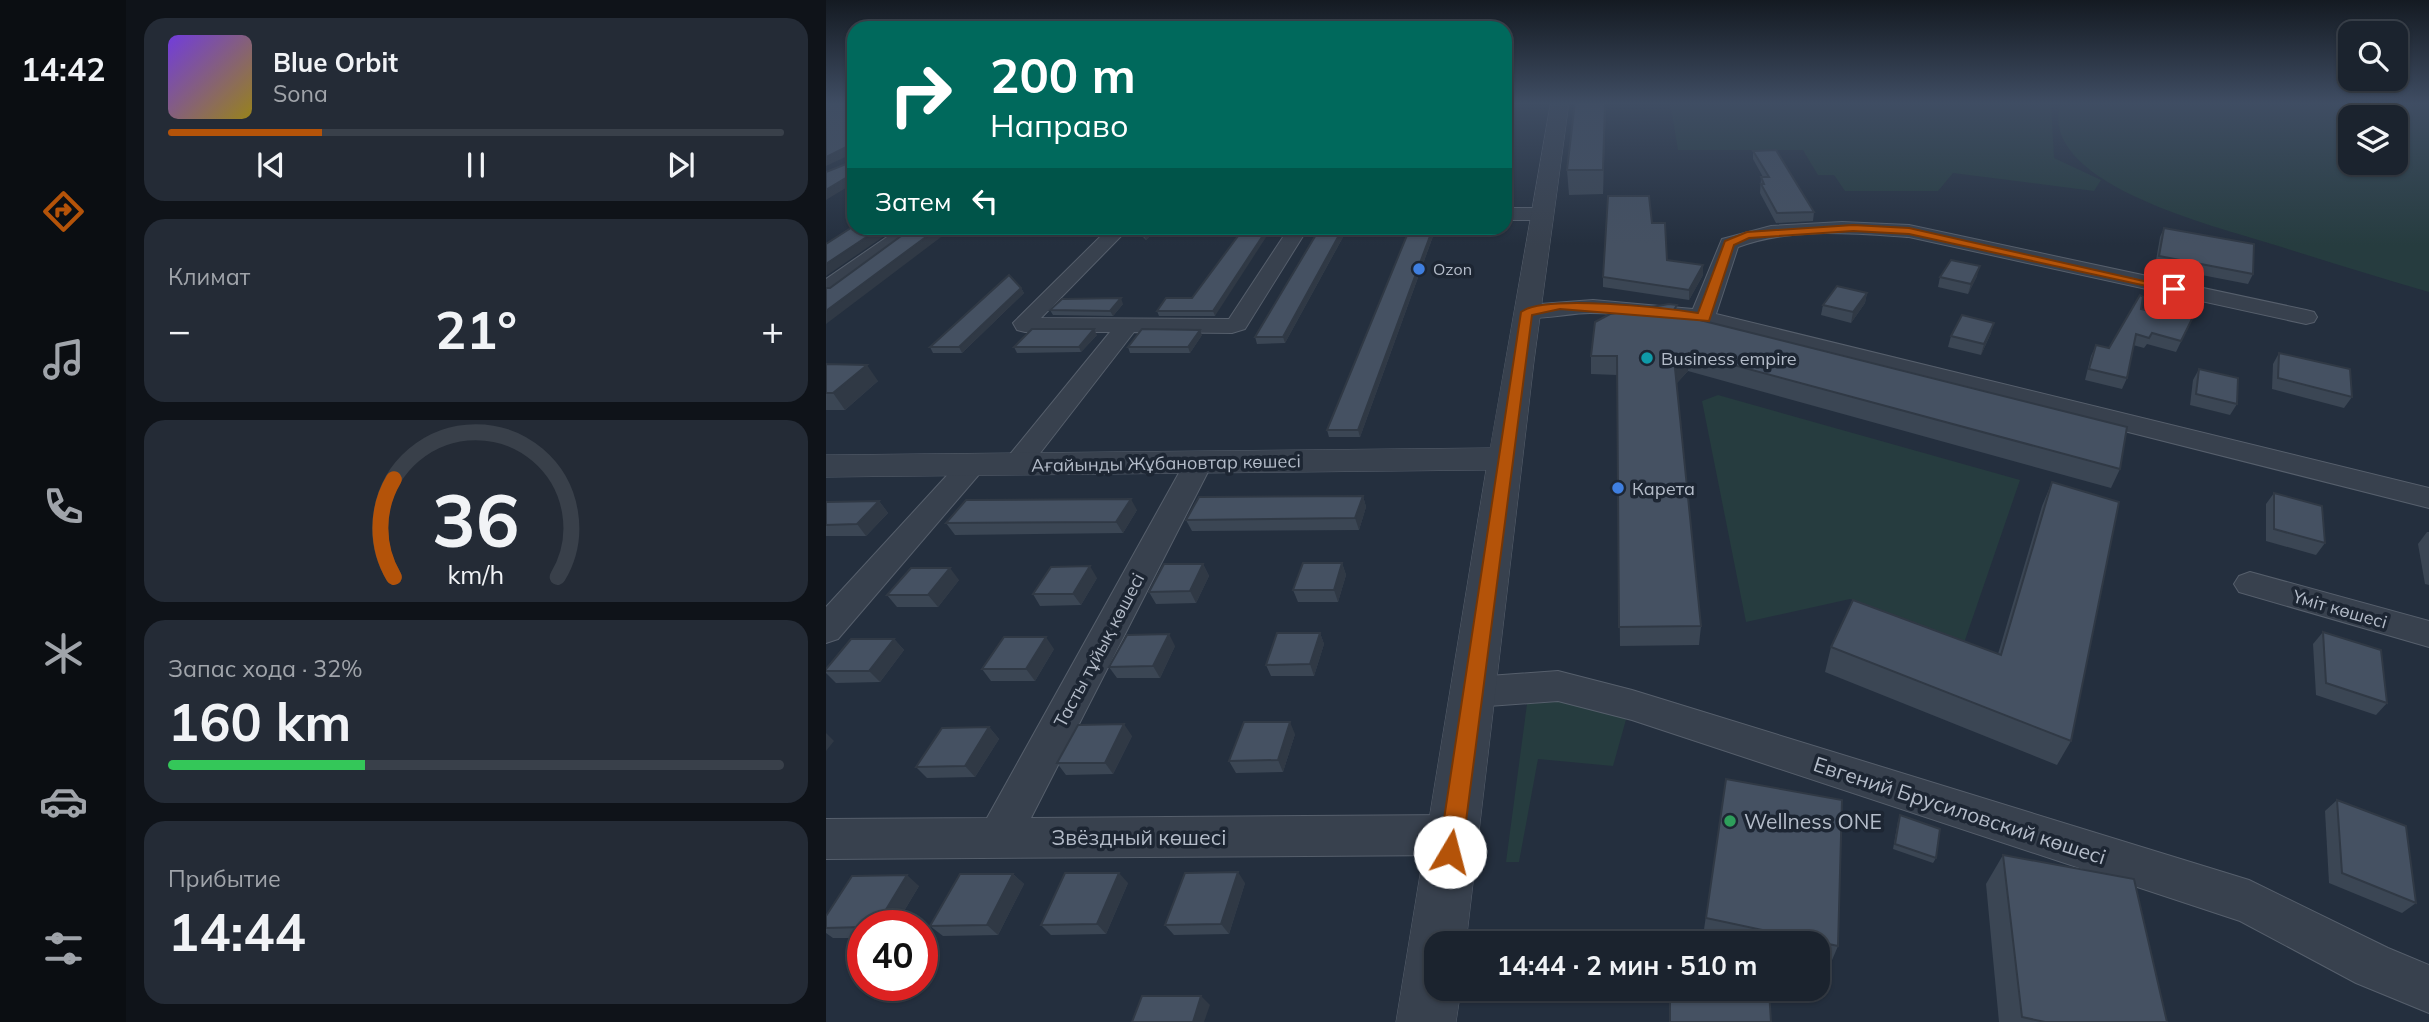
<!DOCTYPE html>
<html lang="ru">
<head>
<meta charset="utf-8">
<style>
	body { margin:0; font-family:Mulish,sans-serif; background:#242b36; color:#f1f3f6; height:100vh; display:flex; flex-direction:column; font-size:26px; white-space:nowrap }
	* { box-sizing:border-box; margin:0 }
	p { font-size:23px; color:#a0a4aa }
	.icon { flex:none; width:38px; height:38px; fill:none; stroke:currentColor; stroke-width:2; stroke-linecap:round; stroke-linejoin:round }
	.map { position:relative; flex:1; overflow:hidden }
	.side { display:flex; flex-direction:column; gap:18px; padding:18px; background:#0f1319; width:700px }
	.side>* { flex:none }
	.banner { position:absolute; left:21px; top:21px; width:665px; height:214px; border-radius:21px; box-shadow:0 2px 5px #0004,0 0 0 2px #39404a; background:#00695c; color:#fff; overflow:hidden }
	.fabs { position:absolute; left:1512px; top:21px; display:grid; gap:14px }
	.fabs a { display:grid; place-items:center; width:70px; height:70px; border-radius:14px; background:#1b232e; box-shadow:0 2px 5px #0004,0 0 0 2px #39404a; font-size:35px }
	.speed { position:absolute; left:21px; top:910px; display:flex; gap:14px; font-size:35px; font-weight:700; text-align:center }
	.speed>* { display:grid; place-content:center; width:91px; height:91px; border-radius:50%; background:#1b232e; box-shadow:0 2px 5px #0004,0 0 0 2px #39404a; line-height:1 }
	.speed .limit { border:10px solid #d22; background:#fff; color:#111 }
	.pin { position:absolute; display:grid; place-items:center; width:60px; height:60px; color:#fff; margin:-30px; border-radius:14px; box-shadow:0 4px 10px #0006 }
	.me { position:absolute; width:77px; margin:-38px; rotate:8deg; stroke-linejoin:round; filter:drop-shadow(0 0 5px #0008) }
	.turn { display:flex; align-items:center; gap:24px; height:147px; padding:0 28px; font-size:32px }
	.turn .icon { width:91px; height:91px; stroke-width:2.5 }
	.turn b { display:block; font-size:49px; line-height:60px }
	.then { display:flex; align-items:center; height:66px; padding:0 28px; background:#0003; gap:14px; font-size:26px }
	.big { font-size:52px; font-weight:700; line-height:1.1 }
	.side .tile { flex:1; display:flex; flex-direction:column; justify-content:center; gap:10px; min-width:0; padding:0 24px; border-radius:21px; background:#242b36 }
	.side .dial { align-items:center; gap:0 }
	.dial svg { height:182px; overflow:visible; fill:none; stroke:#39404a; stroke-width:7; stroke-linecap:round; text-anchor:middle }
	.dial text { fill:#f1f3f6; stroke:none }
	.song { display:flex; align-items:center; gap:21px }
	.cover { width:84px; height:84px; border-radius:10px; background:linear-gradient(135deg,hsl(260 70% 55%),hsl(50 70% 35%)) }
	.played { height:7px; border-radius:4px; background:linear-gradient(90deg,#b45309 25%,#39404a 25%) }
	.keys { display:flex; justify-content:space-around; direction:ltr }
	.heat { display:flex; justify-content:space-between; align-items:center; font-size:38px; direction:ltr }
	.charge { height:10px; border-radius:5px; background:linear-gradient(90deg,#34c759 32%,#39404a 0) }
	.trip { position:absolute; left:598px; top:931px; width:406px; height:70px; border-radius:21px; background:#1b232e; box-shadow:0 2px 5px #0004,0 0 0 2px #39404a; font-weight:700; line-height:70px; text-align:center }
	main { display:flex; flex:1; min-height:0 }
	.dock { display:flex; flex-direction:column; width:126px; justify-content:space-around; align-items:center; background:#0b0e12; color:#a0a4aa }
	.dock .icon { width:49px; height:49px }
	.dock .on { color:#b45309 }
	.dock b { font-size:32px; color:#f1f3f6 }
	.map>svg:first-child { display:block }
	.green { fill:#263c3f; fill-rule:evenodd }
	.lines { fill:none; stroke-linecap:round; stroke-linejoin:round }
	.minor-casing { stroke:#565f6c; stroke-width:2 }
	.tertiary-casing { stroke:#565f6c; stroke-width:1 }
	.minor { fill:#38414e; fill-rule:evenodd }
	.tertiary { fill:#38414e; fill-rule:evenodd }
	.wall { fill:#3b4654 }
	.shaded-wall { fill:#303945 }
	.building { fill:#455162; stroke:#303945; stroke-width:2 }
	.route { fill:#b45309; stroke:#753606; stroke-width:2 }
	.shop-dot { fill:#3f7fe0; stroke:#1d2633; stroke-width:2.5 }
	.culture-dot { fill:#0f9aa8; stroke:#1d2633; stroke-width:2.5 }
	.leisure-dot { fill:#2e9e5b; stroke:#1d2633; stroke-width:2.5 }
	.labels { text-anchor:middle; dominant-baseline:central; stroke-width:7; stroke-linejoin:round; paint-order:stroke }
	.far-poi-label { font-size:16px; fill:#b4bcc9; stroke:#1d2633; text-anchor:start }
	.poi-label { font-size:18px; fill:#b4bcc9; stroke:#1d2633; text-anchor:start }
	.street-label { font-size:18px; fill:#b4bcc9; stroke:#1d2633 }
	.near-street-label { font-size:21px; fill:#b4bcc9; stroke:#1d2633 }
	.near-poi-label { font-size:21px; fill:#b4bcc9; stroke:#1d2633; text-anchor:start }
</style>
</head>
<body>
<main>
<nav class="dock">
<b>14:42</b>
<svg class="icon on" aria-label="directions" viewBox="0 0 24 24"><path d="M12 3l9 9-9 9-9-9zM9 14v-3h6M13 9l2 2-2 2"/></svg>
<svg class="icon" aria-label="music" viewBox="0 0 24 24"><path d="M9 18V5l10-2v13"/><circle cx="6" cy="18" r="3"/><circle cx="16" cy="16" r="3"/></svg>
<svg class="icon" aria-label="phone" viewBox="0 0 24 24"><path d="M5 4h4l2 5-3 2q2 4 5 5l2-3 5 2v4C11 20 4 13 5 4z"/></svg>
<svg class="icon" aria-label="climate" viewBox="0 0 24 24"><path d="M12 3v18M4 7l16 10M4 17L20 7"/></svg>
<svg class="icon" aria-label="car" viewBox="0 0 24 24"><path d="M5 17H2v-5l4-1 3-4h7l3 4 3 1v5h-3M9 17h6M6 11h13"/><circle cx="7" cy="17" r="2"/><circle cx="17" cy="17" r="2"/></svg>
<svg class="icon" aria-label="filters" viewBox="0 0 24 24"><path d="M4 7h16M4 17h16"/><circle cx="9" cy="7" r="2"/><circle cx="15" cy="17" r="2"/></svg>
</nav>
<section class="side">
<div class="tile">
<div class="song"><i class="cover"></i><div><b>Blue Orbit</b><p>Sona</p></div></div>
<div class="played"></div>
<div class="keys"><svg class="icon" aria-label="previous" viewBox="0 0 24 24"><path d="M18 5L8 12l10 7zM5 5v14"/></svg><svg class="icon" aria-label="pause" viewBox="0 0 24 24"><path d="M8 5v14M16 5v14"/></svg><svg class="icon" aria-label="next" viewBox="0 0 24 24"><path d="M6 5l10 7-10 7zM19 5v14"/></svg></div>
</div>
<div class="tile"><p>Климат</p>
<div class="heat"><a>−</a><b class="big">21°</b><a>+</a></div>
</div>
<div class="tile dial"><svg viewBox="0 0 100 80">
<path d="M14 69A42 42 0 1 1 86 69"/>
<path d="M14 69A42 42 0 0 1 14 26" stroke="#b45309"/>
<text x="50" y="56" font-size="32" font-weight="700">36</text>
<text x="50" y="72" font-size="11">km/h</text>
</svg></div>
<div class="tile"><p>Запас хода · 32%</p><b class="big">160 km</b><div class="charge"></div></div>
<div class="tile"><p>Прибытие</p><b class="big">14:44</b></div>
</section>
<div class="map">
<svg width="1603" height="1022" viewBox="0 0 1603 1022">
	<rect width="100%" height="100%" fill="#242f3e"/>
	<g class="green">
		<polygon points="844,102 1225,102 1228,158 1275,180 1268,191 1127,173 1112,191 1019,191 1008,175 992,175 977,150 852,150"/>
		<path d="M1235,102H1603V292C1551,277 1500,261 1449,245C1397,228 1207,184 1235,102ZM1570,117V163H1524V117Z"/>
		<polygon points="892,395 1194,480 1138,643 1024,599 920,622 876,401"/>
		<polygon points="753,700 801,716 787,766 712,759 693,862 680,862 701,704"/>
	</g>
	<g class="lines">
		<defs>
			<g id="minor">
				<polygon points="679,208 716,208 725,214 716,220 679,220"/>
				<path d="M1016,222L1083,225L1480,310L1488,312L1491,317L1488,322L1480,324L1083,237C1026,233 966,227 912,247L890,314L1603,488V508L879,325C841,318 802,313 764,313C743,313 712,321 693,317L690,312L693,307L701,305L767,300L867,309L896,239L945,226Z"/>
				<polygon points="74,228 96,228 8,294 0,295 0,279"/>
				<polygon points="283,228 303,228 215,318 403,319 463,228 482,228 419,329 406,333 308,332 201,470 191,473 181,470 177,464 181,458 284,332 199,332 191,330 187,323"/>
				<polygon points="373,453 383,456 387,462 205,818 627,815 642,821 648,835 642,849 627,855 0,859 0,819 161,818 359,462 363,456"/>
				<polygon points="146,456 156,459 160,465 156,471 12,639 0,643 0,607 136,459"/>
				<polygon points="1424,572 1603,621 1603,647 1413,592 1408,584 1413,576"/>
				<polygon points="732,671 806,690 1423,880 1562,948 1603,965 1603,1013 1530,983 1414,921 806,720 732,701 649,707 636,703 631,692 636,681 649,677"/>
			</g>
			<polygon id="tertiary" points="725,102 743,102 708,361 640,943 611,943 611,989 635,989 630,1022 570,1022 660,470 0,477 0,455 664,448"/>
		</defs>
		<use href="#minor" class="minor-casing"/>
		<use href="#tertiary" class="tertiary-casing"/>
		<use href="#minor" class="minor"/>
		<use href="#tertiary" class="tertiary"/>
	</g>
	<g class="wall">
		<polygon points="749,102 780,102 777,194 743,195 741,170"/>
		<polygon points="927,151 988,212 987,221 950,223 934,193 935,177 937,177 927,159"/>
		<polygon points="826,223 841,260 877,265 877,275 863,300 777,287 777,277"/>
		<polygon points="308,228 332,228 320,240"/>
		<polygon points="418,228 389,316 333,316 331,311 366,298"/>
		<polygon points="494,228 522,228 459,343 431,344 429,337"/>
		<polygon points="584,228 610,228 534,437 503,437 501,430"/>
		<polygon points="1338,228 1427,274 1422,284 1329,266 1334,237"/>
		<polygon points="1151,276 1142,294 1112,287 1114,277"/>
		<polygon points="195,288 198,293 136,353 107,353 104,347"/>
		<polygon points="1041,293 1039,303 1025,323 995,315 997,305"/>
		<polygon points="297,304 287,316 227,315 224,310"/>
		<polygon points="1315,309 1336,314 1367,317 1350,352 1321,344 1318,348 1307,345 1301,378 1296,389 1259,380 1265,356 1270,345 1283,348"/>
		<polygon points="850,314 1294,469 1285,488 862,371 850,384 875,626 873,645 794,646 791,375 765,374 765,356"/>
		<polygon points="1165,333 1155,355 1122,347 1125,336"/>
		<polygon points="271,335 255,352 191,353 188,347"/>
		<polygon points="376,335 364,353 304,353 302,347"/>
		<polygon points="1453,353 1526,397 1518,408 1446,389 1447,364"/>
		<polygon points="0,364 52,381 19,410 0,410"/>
		<polygon points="1373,369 1411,404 1404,415 1364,405 1367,380"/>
		<polygon points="1226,482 1245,741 1231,765 999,672 1005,647 1172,654 1216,506"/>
		<polygon points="1448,493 1499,543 1490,555 1440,541 1440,504"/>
		<polygon points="537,496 540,507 533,530 366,531 360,520"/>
		<polygon points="53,501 62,513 40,536 0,536 0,502"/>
		<polygon points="311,510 297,533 129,535 120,523"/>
		<polygon points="1601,532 1603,532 1603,585 1599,584 1592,544"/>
		<polygon points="516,563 520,575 512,602 472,602 467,590"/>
		<polygon points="377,564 383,576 370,603 330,604 323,592"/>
		<polygon points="271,578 255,605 214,606 207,594"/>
		<polygon points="133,580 112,607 71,607 61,595"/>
		<polygon points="1497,632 1561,703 1550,715 1490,695 1487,644"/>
		<polygon points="494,633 498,644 488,676 445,676 440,665"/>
		<polygon points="68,639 78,650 54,682 10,683 0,673 0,669"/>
		<polygon points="349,646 334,678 291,678 283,667"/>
		<polygon points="228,649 209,681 165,681 156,669"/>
		<polygon points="163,727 173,739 149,777 101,778 90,767"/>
		<polygon points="469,734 457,772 410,773 403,761"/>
		<polygon points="306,736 287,774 240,775 231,763"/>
		<polygon points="900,779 1012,946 1001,972 992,970 992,943 876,943"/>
		<polygon points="1511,800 1590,903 1576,913 1503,883 1499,811"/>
		<polygon points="1074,815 1110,858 1107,863 1067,849 1072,821"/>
		<polygon points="1177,855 1341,1022 1173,1022 1160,884"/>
		<polygon points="187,874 198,884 172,935 117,936 104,926"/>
		<polygon points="302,883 280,934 225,935 215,925"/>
		<polygon points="419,883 403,934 348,935 339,925"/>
		<polygon points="93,886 69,926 37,926 37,938 7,938 0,933 0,916"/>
	</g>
	<g class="shaded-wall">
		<polygon points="779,102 780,102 777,194 777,170"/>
		<polygon points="24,145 28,153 0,166 0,157"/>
		<polygon points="28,173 28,183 0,200 0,190"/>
		<polygon points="54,228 70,228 0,276 0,264"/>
		<polygon points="112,228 127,228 0,324 0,311"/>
		<polygon points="325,228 332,228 320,240 318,235"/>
		<polygon points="442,228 446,228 389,316 387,311"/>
		<polygon points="517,228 522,228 459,343 457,337"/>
		<polygon points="607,228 610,228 534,437 532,430"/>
		<polygon points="877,265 877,275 863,300 863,290"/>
		<polygon points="1154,266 1151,276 1142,294 1145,284"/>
		<polygon points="195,288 198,293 136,353 133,347"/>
		<polygon points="1041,293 1039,303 1025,323 1027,312"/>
		<polygon points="295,298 297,304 287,316 284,311"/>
		<polygon points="1168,323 1165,333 1155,355 1158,344"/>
		<polygon points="268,329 271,335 255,352 253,347"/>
		<polygon points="374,330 376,335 364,353 362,347"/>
		<polygon points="863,353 862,371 848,386 849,368"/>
		<polygon points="41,365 52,381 19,410 7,393"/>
		<polygon points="537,496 540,507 533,530 529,518"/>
		<polygon points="305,499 311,510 297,533 290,522"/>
		<polygon points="53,501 62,513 40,536 31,524"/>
		<polygon points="516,563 520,575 512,602 508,590"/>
		<polygon points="377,564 383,576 370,603 364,591"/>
		<polygon points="264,566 271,578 255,605 247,594"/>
		<polygon points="124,568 133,580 112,607 102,595"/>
		<polygon points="494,633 498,644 488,676 484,664"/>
		<polygon points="343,634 349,646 334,678 327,666"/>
		<polygon points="220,637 228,649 209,681 200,669"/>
		<polygon points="68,639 78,650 54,682 43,671"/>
		<polygon points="464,722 469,734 457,772 452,760"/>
		<polygon points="298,724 306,736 287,774 279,763"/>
		<polygon points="163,727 173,739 149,777 139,766"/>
		<polygon points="0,733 8,741 0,751"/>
		<polygon points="412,872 419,883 403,934 395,924"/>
		<polygon points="293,873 302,883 280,934 271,924"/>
		<polygon points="187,874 198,884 172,935 161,925"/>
		<polygon points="81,875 93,886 69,926 50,926"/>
		<polygon points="375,996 384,1005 378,1022 367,1022"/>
	</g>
	<g class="building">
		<polygon points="0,102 28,102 28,173 0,190 0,172 25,162 24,145 0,157"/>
		<polygon points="749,102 779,102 777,170 741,170"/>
		<polygon points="950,150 988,212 951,213 935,184 938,184 935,177 943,177 927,151"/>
		<polygon points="782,196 823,196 826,223 839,223 841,260 877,265 863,290 777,277"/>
		<polygon points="28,226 28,228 54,228 0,264 0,244"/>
		<polygon points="86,228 112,228 0,311 0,288 4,288"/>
		<polygon points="311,228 325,228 318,235"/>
		<polygon points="418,228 442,228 387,311 331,311 340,298 366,298"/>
		<polygon points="494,228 517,228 457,337 429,337"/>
		<polygon points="584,228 607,228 532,430 501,430"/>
		<polygon points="1338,228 1428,244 1427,274 1333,256"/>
		<polygon points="1125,260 1154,266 1145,284 1114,277"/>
		<polygon points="183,275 195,288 133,347 104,347"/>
		<polygon points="1011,286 1041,293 1027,312 997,305"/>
		<polygon points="1314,295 1317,297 1315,309 1336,314 1338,310 1367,317 1355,341 1326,333 1323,338 1310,334 1301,378 1263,369 1270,345 1283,348"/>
		<polygon points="295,298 284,311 224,310 236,299"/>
		<polygon points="843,304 851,305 846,313 1301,427 1294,469 863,353 849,368 875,626 793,627 791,356 765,356 769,322 784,314"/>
		<polygon points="1136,315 1168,323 1158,344 1125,336"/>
		<polygon points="206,329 268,329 253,347 188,347"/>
		<polygon points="316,329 374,330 362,347 302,347"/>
		<polygon points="1453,353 1524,369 1526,397 1452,378"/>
		<polygon points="0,364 41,365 7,393 0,393"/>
		<polygon points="1373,369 1412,378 1411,404 1370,394"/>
		<polygon points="1226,482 1293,502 1245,741 1005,647 1027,600 1175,655"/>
		<polygon points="1448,493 1496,506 1499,543 1448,529"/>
		<polygon points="537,496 529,518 360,520 373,497"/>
		<polygon points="305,499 290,522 120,523 140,500"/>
		<polygon points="53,501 31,524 0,525 0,502"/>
		<polygon points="477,563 516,563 508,590 467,590"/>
		<polygon points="338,564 377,564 364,591 323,592"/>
		<polygon points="264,566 247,594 207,594 225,567"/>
		<polygon points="85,568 124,568 102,595 61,595"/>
		<polygon points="1497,632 1555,650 1561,703 1500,683"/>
		<polygon points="451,633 494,633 484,664 440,665"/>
		<polygon points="343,634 327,666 283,667 301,635"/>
		<polygon points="178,637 220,637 200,669 156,669"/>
		<polygon points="25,639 68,639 43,671 0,671 0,669"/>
		<polygon points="418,722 464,722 452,760 403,761"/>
		<polygon points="298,724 279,763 231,763 252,725"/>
		<polygon points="163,727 139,766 90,767 116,728"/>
		<polygon points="900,779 1016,800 1012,946 880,918"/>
		<polygon points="1511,800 1580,826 1590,903 1516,873"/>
		<polygon points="1074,815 1114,829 1110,858 1069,844"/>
		<polygon points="1177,855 1308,879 1341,1022 1219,1022 1196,1017"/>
		<polygon points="412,872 395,924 339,925 359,873"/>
		<polygon points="239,873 293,873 271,924 215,925"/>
		<polygon points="134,874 187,874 161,925 104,926"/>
		<polygon points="81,875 50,926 37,926 37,927 0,928 0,916 26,876"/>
		<polygon points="844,989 943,990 945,1022 844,1022"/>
		<polygon points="316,996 375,996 367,1022 306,1022"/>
	</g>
	<linearGradient id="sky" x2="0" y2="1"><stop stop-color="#141a22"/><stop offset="0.42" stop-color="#3f4d63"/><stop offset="1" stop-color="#3f4d63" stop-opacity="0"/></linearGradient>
	<rect width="1603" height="245" fill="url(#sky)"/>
	<path class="route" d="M1027,225L1083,228L1353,289L1348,292L1083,234L1027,231L923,238L908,245L883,321L734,309L706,315L636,852L632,859L624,863L616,859L613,852L695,312C719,294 840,308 872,313L899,241L921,232Z"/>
	<g class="shop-dot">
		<circle cx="593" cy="269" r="7"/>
		<circle cx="792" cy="488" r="7"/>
	</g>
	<circle class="culture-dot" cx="821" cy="358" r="7"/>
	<circle class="leisure-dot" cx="904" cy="821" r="7"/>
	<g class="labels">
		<g class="far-poi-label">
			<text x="607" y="269">Ozon</text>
		</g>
		<g class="poi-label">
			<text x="835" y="358">Business empire</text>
			<text x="806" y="488">Карета</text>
		</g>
		<g class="street-label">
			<text transform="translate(340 463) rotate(-1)">Ағайынды Жұбановтар көшесі</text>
			<text transform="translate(1514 609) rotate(16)">Үміт көшесі</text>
			<text transform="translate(273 650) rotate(-62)">Тасты тұйық көшесі</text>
		</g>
		<g class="near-street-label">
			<text transform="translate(1134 810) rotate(18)">Евгений Брусиловский көшесі</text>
			<text x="313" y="837">Звёздный көшесі</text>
		</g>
		<g class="near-poi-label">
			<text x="918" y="821">Wellness ONE</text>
		</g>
	</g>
</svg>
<div class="fabs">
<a><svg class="icon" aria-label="search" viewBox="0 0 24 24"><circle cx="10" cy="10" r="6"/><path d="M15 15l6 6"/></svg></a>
<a><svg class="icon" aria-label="layers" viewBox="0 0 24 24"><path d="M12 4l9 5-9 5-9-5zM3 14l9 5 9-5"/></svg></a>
</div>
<div class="speed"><div class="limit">40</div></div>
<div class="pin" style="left:1348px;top:289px;background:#d93025"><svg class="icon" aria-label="arrive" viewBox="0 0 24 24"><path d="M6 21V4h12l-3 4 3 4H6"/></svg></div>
<svg class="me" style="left:624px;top:852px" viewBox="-20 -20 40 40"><circle r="19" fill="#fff"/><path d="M0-13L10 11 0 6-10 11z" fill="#b45309"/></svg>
<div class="trip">14:44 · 2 мин · 510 m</div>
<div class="banner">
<div class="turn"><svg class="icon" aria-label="right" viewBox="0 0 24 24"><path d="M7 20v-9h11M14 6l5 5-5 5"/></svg><div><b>200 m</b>Направо</div></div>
<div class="then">Затем<svg class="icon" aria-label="left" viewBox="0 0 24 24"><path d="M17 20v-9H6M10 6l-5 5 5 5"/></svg></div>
</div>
</div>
</main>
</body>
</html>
